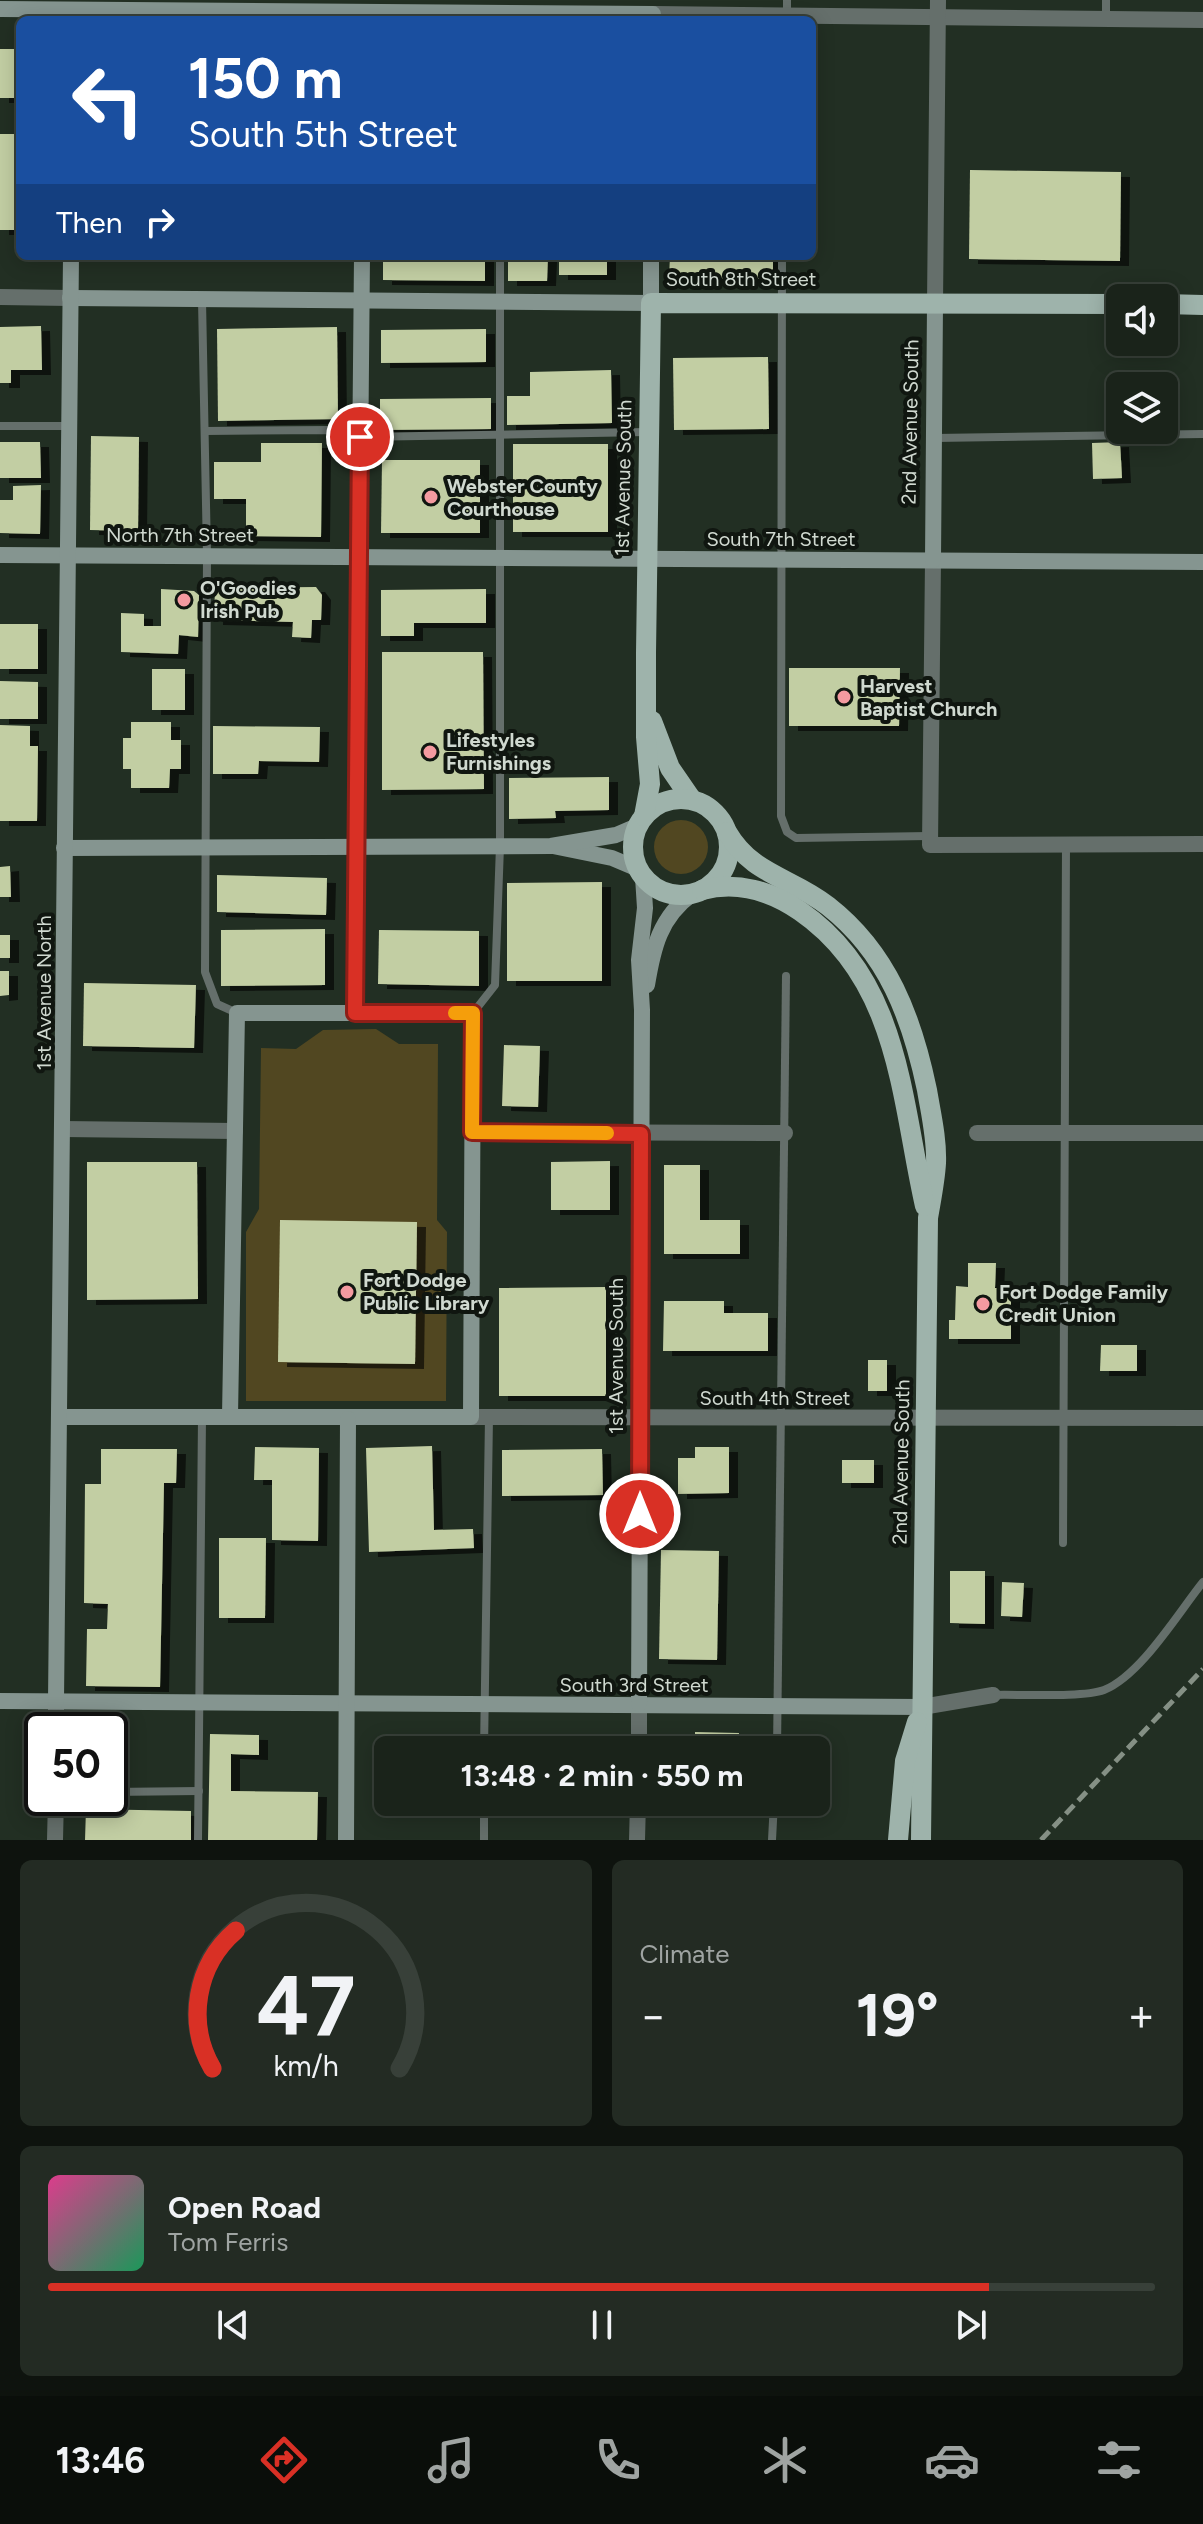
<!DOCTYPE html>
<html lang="en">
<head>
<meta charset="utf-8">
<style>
	body { margin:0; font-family:Figtree,sans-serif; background:#232b23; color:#f1f3f6; height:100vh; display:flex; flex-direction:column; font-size:30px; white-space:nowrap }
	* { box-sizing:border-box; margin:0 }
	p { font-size:26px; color:#9fa4a2 }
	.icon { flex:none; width:44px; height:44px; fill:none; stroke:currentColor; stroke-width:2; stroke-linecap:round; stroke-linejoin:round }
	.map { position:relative; height:1840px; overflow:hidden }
	.side { display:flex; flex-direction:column; gap:20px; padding:20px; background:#0e130e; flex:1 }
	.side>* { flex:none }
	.top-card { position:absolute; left:16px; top:16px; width:800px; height:244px; border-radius:12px; box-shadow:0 4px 20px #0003,0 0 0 2px #384039; background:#1a4fa0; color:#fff; overflow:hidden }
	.buttons { position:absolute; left:1106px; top:284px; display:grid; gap:16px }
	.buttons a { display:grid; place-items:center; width:72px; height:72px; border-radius:12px; background:#1a231a; box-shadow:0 4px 20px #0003,0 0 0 2px #384039; font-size:40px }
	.speed { position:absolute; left:24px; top:1712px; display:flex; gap:16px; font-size:40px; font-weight:700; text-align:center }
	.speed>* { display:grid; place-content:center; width:104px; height:104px; border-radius:50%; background:#1a231a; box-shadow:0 4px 20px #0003,0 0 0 2px #384039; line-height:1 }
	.speed .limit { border:4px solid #111; border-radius:12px; background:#fff; color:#111 }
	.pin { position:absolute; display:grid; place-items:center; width:68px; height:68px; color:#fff; margin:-34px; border:4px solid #fff; border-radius:50%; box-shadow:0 2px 8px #0007 }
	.me { position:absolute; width:88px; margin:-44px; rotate:0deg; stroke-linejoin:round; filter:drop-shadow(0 0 6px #0008) }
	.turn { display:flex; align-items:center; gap:28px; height:168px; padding:0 40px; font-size:36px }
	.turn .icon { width:104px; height:104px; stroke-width:2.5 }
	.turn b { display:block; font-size:56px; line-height:68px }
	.then { display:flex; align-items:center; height:76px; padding:0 40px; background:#0003; gap:16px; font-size:30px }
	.big { font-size:60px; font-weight:700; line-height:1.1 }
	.side .widget { flex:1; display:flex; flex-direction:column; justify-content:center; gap:12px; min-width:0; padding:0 28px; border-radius:12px; background:#232b23 }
	.side .dial { align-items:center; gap:0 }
	.dial svg { height:208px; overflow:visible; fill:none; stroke:#384039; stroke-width:7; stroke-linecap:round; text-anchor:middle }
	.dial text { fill:#f1f3f6; stroke:none }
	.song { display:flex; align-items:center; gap:24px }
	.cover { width:96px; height:96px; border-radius:12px; background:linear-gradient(135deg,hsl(330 70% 55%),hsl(150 70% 35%)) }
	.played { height:8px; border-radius:4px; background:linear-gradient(90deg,#d93025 85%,#384039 85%) }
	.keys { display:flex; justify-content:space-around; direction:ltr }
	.heat { display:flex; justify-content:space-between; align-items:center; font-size:44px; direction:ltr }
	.side .tiles { flex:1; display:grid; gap:20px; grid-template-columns:1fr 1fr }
	.widget:last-child { grid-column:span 2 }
	.trip { position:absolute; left:374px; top:1736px; width:456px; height:80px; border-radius:12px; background:#1a231a; box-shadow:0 4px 20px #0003,0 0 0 2px #384039; font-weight:700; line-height:80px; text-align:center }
	.dock { display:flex; height:128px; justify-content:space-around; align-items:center; background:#0a0e0a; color:#9fa4a2 }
	.dock .icon { width:56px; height:56px }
	.dock .selected { color:#d93025 }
	.dock b { font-size:36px; color:#f1f3f6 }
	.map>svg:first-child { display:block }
	.green { fill:#514721 }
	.building { fill:#c2cea3; filter:url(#shadow) }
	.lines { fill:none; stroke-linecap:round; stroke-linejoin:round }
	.lane { stroke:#656f6b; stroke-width:8 }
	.street { stroke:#656f6b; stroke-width:16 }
	.secondary { stroke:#859590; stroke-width:16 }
	.primary { stroke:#9eb3ab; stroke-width:20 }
	.rail { stroke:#859085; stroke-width:5; stroke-dasharray:12 6; stroke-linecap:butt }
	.route-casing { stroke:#8d1f18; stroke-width:20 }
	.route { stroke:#d93025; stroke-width:14 }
	.slow { stroke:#f59e0b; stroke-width:14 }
	.poi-dot { fill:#f49aa0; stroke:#101610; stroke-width:3 }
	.labels { text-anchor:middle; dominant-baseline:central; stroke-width:8; stroke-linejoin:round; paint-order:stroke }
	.street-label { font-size:20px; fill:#d0d9d0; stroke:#101610 }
	.poi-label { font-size:20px; font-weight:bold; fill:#d0d9d0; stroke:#101610; text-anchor:start }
</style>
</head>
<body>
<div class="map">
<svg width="1203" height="1840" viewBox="0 0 1203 1840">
	<defs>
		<filter id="shadow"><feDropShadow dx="9" dy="5" stdDeviation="0" flood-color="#0009"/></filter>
	</defs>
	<rect width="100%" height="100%" fill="#222f23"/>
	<g class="green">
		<circle cx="681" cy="847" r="27"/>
		<polygon points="376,1029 399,1044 438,1044 437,1220 447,1232 446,1401 246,1401 246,1232 259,1209 261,1048 296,1049 323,1030"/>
	</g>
	<g class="building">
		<rect x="0" y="49" width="20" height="49"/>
		<rect x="0" y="134" width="20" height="96"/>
		<polygon points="970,170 1121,172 1120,261 969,259"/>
		<polygon points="383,256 485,256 485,281 383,280"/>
		<polygon points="508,256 548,256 547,281 508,281"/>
		<rect x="559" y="256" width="48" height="19"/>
		<polygon points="670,256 773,256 773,279 669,278"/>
		<polygon points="41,326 42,370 11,370 11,383 0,383 0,327"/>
		<polygon points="337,327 338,419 218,421 217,329"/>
		<polygon points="486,329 486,362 381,363 381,330"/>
		<polygon points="768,357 769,429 674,430 673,358"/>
		<polygon points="611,370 612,423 507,425 507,396 530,396 530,372"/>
		<polygon points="491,398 491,429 380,430 380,399"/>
		<polygon points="91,436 139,437 138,531 90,530"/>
		<polygon points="0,442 40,442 41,478 0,478"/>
		<polygon points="1120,442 1122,478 1093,479 1092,443"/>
		<polygon points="261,443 322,443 321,537 246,536 246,499 214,499 214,462 261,462"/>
		<rect x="513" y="444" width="95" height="88"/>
		<polygon points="382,460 480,460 480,533 381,533"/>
		<polygon points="41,485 40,534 0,533 0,500 13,500 13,486"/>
		<polygon points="316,587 322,595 321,620 312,620 311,638 292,637 293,622 214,620 215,588"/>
		<polygon points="161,589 194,591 199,595 198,637 179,635 178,654 121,652 121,613 144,614 144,626 161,626"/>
		<polygon points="486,589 486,623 414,623 414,636 381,636 381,590"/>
		<rect x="0" y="624" width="38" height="45"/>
		<polygon points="382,652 483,652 484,789 382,790"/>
		<polygon points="789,668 900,668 899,726 789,726"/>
		<rect x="152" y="669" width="33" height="41"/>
		<polygon points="0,681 38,682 38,719 0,719"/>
		<polygon points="131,722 171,722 171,740 181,740 181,769 170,769 169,788 131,788 131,769 123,769 123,738 131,738"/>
		<polygon points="0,725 30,726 30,746 38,746 37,821 0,821"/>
		<polygon points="213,726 320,727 319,762 259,761 258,774 213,774"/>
		<polygon points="609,777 609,810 555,811 556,818 509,819 509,778"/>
		<polygon points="10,866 11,897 0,897 0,867"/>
		<polygon points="217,875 327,878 326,915 217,912"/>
		<polygon points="602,882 602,981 507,981 507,883"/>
		<polygon points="325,929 325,985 221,986 221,930"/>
		<polygon points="379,930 479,931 479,986 378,984"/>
		<rect x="0" y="935" width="10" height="23"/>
		<polygon points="0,971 9,971 9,995 0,996"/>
		<polygon points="84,983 196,985 194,1048 83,1046"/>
		<polygon points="504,1045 540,1046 538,1107 502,1106"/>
		<polygon points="610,1161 610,1210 551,1210 551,1162"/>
		<polygon points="87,1162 197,1162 198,1299 87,1300"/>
		<polygon points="664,1165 700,1165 700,1220 740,1220 740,1254 664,1254"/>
		<polygon points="280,1220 417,1222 415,1364 278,1362"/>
		<polygon points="968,1263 996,1263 995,1288 1011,1288 1011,1339 949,1339 949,1320 955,1320 956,1286 968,1287"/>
		<polygon points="606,1287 606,1396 499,1396 499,1288"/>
		<polygon points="664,1301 724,1301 724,1313 768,1313 768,1351 663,1351"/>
		<polygon points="1101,1345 1137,1345 1137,1371 1100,1371"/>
		<rect x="868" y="1360" width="19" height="31"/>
		<polygon points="432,1446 434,1530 473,1529 474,1548 369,1552 366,1448"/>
		<polygon points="255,1447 319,1448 318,1541 272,1540 272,1480 254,1480"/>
		<polygon points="695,1447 729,1447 729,1493 678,1494 678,1458 695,1458"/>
		<polygon points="101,1449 177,1449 176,1483 164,1483 160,1687 86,1686 87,1629 107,1629 108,1604 84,1603 85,1484 101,1484"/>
		<polygon points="602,1449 603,1495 502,1496 502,1450"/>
		<rect x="842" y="1460" width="32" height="23"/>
		<polygon points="219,1538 266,1538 265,1618 219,1618"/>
		<polygon points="661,1550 719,1551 717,1660 659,1659"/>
		<polygon points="950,1571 985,1571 985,1624 950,1623"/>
		<polygon points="1002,1582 1024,1583 1022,1617 1001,1616"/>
		<polygon points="695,1732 739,1733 738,1750 695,1750"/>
		<polygon points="210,1734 259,1735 259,1755 231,1754 231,1791 318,1792 317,1840 208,1840"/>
		<polygon points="86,1809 191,1811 191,1840 85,1840"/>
	</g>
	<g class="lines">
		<g class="lane">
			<polyline points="1106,0 1106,19"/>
			<polyline points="787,15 787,0"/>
			<polyline points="782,256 781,816 787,832 796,838 929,836"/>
			<polyline points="202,300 207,555 205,972 217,1004 237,1013"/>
			<polyline points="0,426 67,426"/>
			<polyline points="205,431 330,430 360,437 647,432"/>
			<polyline points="935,438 1203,434"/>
			<polyline points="473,1013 495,985 500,846 500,256"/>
			<polyline points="1063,1543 1066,844"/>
			<path d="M993,1695C1018,1694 1083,1698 1104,1690C1141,1675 1178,1613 1203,1582"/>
			<polyline points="484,1750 489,1417"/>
			<polyline points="777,1750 786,976"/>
			<polyline points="110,1792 199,1791"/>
			<polyline points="484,1802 484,1840"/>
			<polyline points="198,1840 202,1417"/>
			<polyline points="772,1840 774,1802"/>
		</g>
		<g class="street">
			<polyline points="653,14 1203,20"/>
			<polyline points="0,297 70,298"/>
			<polyline points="935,304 938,0"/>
			<polyline points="933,560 930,845 1203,844"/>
			<polyline points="63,1129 235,1131"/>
			<polyline points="472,1132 785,1133"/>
			<polyline points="977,1133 1203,1133"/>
			<polyline points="471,1417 1203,1418"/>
			<polyline points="922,1707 993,1695"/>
			<polyline points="56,1730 56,1701"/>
			<polyline points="639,1750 639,1704"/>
			<polyline points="55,1840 56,1798"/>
			<polyline points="637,1840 638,1802"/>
		</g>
		<g class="secondary">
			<polyline points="0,9 653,14"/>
			<polyline points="70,298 651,303 651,256"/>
			<polyline points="0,555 1203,562"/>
			<polyline points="933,560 935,304"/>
			<polyline points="553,846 612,858 638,869"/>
			<polyline points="64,848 551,846 616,835 637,826"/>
			<path d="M647,985C653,948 660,917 692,894"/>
			<polyline points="355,1013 362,256"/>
			<polyline points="59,1417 471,1417 473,1013 237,1013 230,1416"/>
			<polyline points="0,1701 922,1707"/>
			<polyline points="56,1701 71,256"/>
			<polyline points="639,1704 642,1010 639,960 645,908 643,877"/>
			<polyline points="346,1840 348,1419"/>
		</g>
		<g class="primary">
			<polyline points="1164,304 1203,305"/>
			<polyline points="652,721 670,768 692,800"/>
			<circle cx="681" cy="847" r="48"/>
			<polyline points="644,816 650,784 646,737 646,653 651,303 1120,304"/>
			<path d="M727,832C752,875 791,877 828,906C888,953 912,1018 927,1090C931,1114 937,1139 936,1163C935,1181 931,1200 928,1218L921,1840"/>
			<path d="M702,890C737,881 771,891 800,911C900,980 901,1100 925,1206"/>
			<polyline points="898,1840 905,1761 917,1722"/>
		</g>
		<polyline class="rail" points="1041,1840 1203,1669"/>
	</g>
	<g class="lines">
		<defs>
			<polyline id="route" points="360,437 355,1013 473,1013 472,1132 641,1134 640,1514"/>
		</defs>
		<use href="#route" class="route-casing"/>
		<use href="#route" class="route"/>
		<polyline class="slow" points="455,1013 473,1013 472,1132 607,1133"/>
	</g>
	<g class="poi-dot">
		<circle cx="431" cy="497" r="8"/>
		<circle cx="184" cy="600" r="8"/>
		<circle cx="844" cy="697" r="8"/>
		<circle cx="430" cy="752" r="8"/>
		<circle cx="347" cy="1292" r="8"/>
		<circle cx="983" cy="1304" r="8"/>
	</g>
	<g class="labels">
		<g class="street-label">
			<text x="741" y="279">South 8th Street</text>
			<text transform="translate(910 422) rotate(-89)">2nd Avenue South</text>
			<text transform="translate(623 478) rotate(-89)">1st Avenue South</text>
			<text x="180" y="535">North 7th Street</text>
			<text x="781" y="539">South 7th Street</text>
			<text transform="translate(44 993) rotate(-90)">1st Avenue North</text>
			<text transform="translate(616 1356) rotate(-90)">1st Avenue South</text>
			<text x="775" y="1398">South 4th Street</text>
			<text transform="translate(901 1462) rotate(-89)">2nd Avenue South</text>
			<text x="634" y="1685">South 3rd Street</text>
		</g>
		<g class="poi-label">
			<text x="447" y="486">Webster County<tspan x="447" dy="23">Courthouse</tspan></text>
			<text x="200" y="588">O'Goodies<tspan x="200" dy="23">Irish Pub</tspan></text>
			<text x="860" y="686">Harvest<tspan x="860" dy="23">Baptist Church</tspan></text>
			<text x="446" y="740">Lifestyles<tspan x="446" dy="23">Furnishings</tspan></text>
			<text x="363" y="1280">Fort Dodge<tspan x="363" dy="23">Public Library</tspan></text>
			<text x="999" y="1292">Fort Dodge Family<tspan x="999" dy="23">Credit Union</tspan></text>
		</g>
	</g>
</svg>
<div class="buttons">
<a><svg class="icon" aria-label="sound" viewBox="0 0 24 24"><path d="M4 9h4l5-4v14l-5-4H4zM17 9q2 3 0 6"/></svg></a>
<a><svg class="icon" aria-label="layers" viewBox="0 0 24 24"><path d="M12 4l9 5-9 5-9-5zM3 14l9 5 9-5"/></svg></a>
</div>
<div class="speed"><div class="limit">50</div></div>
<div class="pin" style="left:360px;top:437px;background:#d93025"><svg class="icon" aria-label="arrive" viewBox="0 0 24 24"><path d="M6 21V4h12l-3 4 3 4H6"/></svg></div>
<svg class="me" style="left:640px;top:1514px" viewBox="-20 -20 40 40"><circle r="17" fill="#d93025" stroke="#fff" stroke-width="3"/><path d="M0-11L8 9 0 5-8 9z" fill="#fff"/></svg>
<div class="trip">13:48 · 2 min · 550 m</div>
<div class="top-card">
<div class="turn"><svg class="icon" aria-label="left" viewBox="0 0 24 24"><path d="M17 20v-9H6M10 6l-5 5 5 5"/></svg><div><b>150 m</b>South 5th Street</div></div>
<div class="then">Then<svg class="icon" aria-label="right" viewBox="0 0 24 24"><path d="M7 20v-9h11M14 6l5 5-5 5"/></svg></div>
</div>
</div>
<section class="side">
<div class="tiles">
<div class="widget dial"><svg viewBox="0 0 100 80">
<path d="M14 69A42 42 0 1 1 86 69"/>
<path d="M14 69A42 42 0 0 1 23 16" stroke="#d93025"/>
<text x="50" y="56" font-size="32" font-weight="700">47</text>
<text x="50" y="72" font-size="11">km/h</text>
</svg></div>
<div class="widget"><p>Climate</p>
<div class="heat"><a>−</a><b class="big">19°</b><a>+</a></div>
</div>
<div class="widget">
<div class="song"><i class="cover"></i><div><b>Open Road</b><p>Tom Ferris</p></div></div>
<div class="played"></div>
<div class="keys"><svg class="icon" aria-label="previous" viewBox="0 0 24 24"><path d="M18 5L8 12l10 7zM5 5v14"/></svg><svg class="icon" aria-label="pause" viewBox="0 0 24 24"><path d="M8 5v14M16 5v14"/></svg><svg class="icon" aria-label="next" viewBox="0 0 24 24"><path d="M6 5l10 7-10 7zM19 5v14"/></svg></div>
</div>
</div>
</section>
<nav class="dock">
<b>13:46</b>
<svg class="icon selected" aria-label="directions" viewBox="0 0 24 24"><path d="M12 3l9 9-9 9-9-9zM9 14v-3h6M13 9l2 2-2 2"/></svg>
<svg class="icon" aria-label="music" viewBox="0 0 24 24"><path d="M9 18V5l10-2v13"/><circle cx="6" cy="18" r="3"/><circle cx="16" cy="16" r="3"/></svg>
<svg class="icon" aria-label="phone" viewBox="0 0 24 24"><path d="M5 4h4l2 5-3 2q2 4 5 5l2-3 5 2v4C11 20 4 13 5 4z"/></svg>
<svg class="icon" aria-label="climate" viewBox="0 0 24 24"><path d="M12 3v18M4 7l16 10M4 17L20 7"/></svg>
<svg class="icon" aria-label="car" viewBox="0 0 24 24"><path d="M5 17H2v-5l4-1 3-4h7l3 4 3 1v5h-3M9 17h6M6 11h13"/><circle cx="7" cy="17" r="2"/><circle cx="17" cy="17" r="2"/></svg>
<svg class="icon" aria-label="filters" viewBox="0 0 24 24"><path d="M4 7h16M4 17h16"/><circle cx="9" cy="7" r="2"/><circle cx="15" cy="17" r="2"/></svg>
</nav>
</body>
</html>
